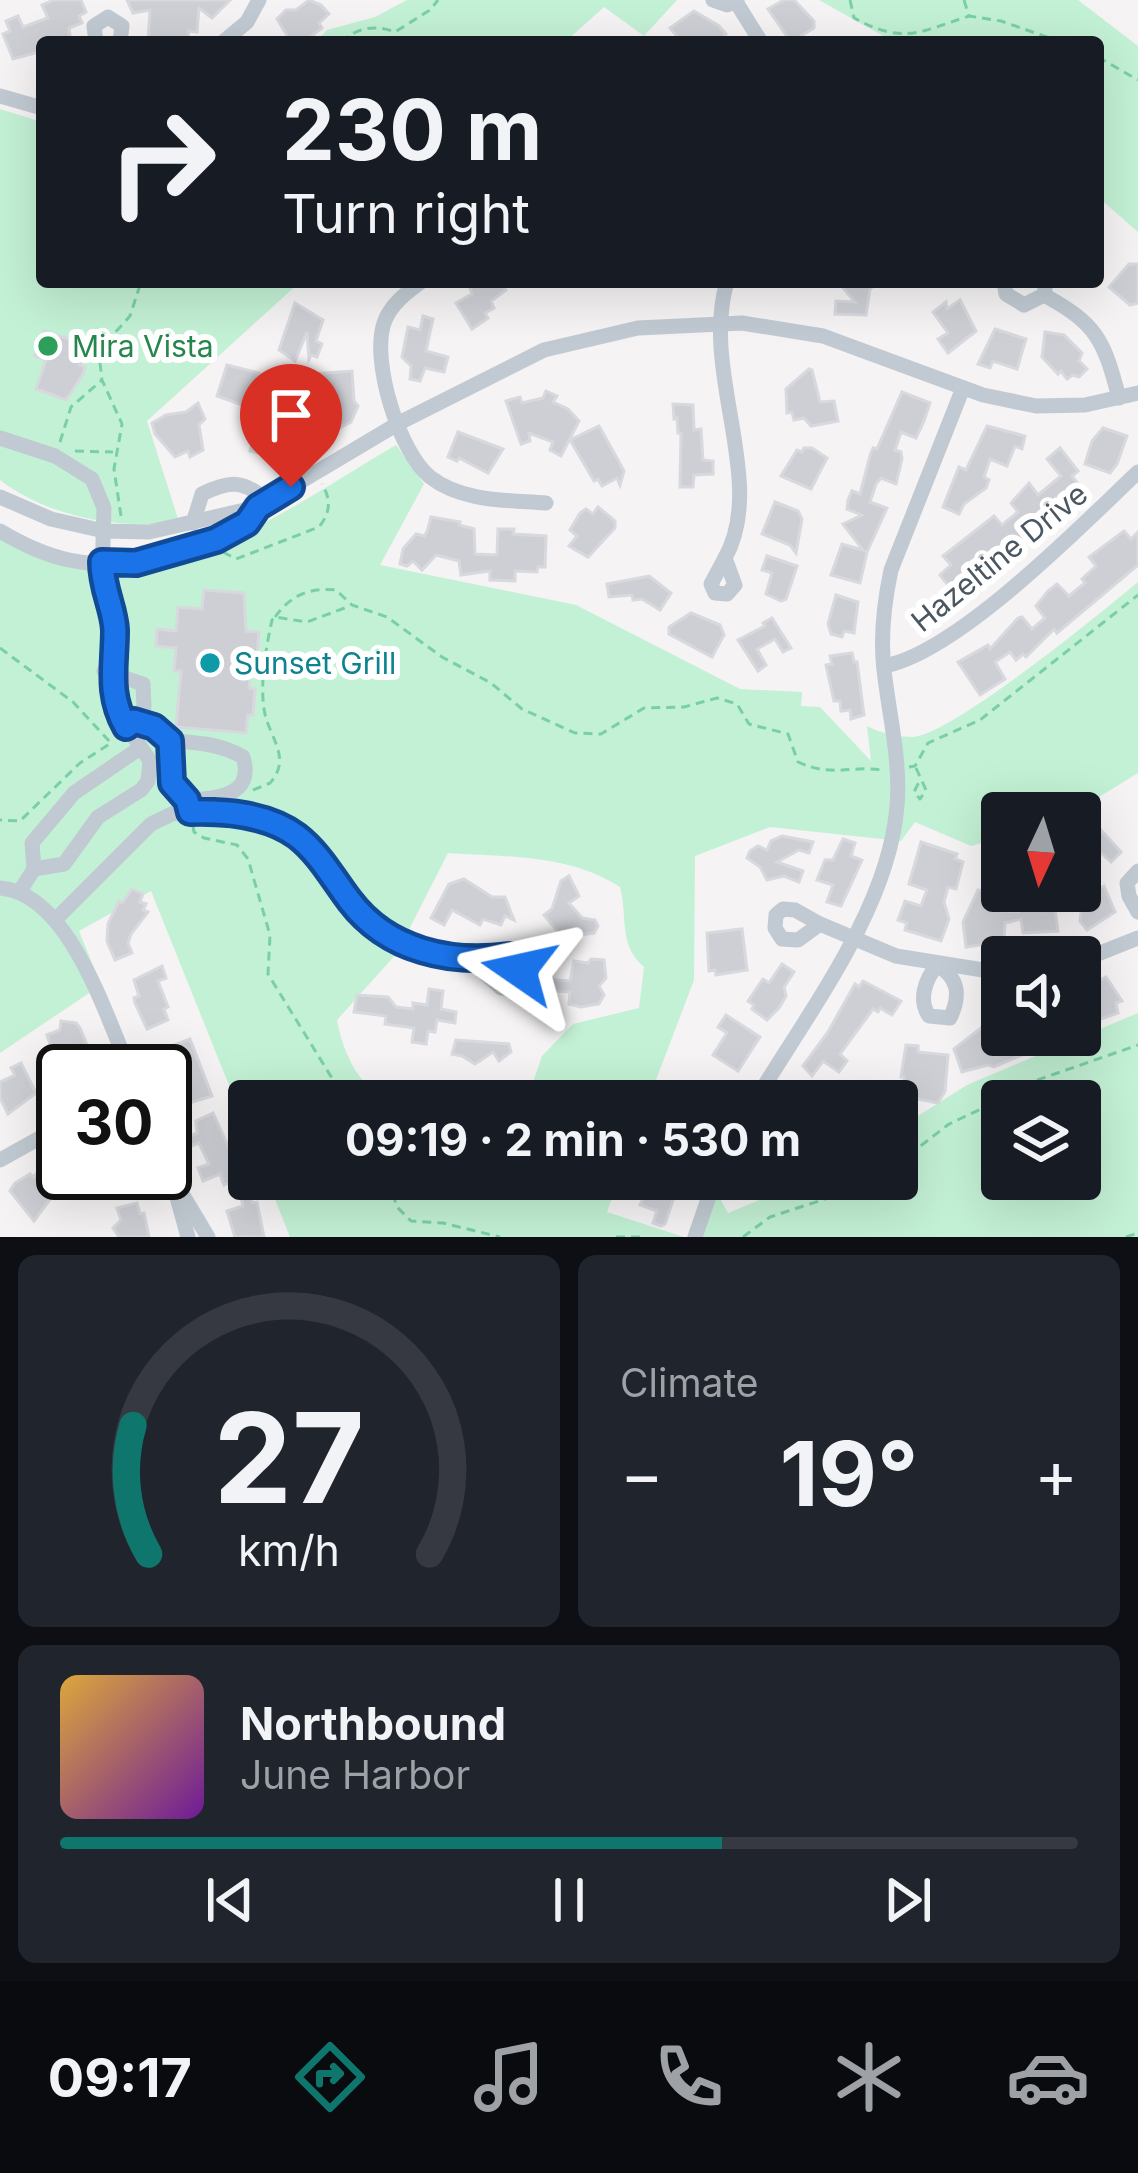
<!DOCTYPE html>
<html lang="en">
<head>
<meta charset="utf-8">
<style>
	body { margin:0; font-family:Inter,sans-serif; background:#20242c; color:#f1f3f6; height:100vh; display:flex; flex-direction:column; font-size:45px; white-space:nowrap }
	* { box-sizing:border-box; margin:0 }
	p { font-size:39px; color:#9ea1a6 }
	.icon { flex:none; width:66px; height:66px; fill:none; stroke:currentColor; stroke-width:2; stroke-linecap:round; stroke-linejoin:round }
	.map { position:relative; height:1237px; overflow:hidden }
	.side { display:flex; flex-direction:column; gap:18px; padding:18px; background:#0d0f14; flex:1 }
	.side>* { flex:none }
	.guide { position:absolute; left:36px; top:36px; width:1068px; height:252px; border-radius:12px; box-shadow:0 12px 48px #0002; background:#171b24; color:#f1f3f6; overflow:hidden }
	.needle { width:78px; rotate:184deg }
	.fabs { position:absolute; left:981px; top:792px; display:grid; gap:24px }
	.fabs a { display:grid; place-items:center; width:120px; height:120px; border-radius:12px; background:#171b24; box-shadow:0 12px 48px #0002; font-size:60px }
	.speed { position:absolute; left:36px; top:1044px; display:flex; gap:24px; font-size:60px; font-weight:700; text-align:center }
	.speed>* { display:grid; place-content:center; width:156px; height:156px; border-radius:50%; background:#171b24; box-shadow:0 12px 48px #0002; line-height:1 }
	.speed .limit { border:6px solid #111; border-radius:18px; background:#fff; color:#111 }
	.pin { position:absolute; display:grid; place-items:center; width:102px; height:102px; color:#fff; margin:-123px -51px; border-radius:50% 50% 50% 0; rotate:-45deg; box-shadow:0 0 12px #0007 }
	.pin .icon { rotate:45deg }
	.me { position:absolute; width:132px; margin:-66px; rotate:281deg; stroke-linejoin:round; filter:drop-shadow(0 0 9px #0008) }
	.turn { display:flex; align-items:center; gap:42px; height:252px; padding:0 48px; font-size:54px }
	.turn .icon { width:156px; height:156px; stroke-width:2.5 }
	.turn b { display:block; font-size:84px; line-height:102px }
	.big { font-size:90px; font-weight:700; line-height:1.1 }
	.side .card { flex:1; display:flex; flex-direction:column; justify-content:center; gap:18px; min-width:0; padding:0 42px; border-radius:18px; background:#20242c }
	.side .dial { align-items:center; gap:0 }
	.dial svg { height:312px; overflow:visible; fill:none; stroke:#363941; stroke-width:7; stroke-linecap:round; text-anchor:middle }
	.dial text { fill:#f1f3f6; stroke:none }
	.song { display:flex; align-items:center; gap:36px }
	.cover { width:144px; height:144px; border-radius:18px; background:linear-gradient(135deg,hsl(40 70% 55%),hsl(280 70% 35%)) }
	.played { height:12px; border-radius:6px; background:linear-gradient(90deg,#0f766e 65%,#363941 65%) }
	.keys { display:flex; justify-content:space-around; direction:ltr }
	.heat { display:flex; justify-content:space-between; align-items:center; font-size:66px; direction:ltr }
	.side .tiles { flex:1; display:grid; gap:18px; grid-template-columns:1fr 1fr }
	.card:last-child { grid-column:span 2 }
	.trip { position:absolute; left:228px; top:1080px; width:690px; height:120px; border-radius:12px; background:#171b24; box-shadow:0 12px 48px #0002; font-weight:700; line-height:120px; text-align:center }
	.dock { display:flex; height:192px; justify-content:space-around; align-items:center; background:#090b0e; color:#9ea1a6 }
	.dock .icon { width:84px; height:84px }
	.dock .on { color:#0f766e }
	.dock b { font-size:54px; color:#f1f3f6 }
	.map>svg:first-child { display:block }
	.green { fill:#c3f1d5; fill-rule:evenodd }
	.building { fill:#cdcfd5; stroke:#d7d9de; stroke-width:3 }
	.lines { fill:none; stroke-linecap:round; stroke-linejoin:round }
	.path { stroke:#7ad0a6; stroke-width:3; stroke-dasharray:9 6; stroke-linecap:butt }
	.minor { stroke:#c1cad2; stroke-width:15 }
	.route-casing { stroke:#114b97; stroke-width:30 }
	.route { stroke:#1a73e8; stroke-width:21 }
	.leisure-dot { fill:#2e9e5b; stroke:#fff; stroke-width:4.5 }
	.culture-dot { fill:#0f9aa8; stroke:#fff; stroke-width:4.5 }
	.labels { text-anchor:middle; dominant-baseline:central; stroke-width:12; stroke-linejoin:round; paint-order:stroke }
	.leisure-label { font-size:30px; fill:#27864d; stroke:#fff; text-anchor:start }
	.street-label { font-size:30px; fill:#4a5661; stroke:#fff }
	.culture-label { font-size:30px; fill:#0d838f; stroke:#fff; text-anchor:start }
</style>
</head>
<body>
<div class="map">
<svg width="1138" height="1237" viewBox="0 0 1138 1237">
	<rect width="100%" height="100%" fill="#f5f3f3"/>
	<g class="green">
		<polygon points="407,0 677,0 644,36 604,7 565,42 316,42 327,30 375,17"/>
		<polygon points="819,0 1078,0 1138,46 1138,232 1098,197 1098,42 894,42"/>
		<path d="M0,109L42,122V282H300L147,421L179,522C120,530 48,517 0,480Z"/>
		<path d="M396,445L424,484L380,565L576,605L740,689L802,692L801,706L820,707L871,761L867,726C880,733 898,737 913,737C952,735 1102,612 1138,582V773L1073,813H1002V837L971,846L915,822L901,841L770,827L695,856L694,980L648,1101H434L438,1092L527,1100L542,1056L573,1024L639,1008L644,967C618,945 628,917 620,887C569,854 507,857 448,853L397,953L337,1020C343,1053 361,1095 397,1101H249V1135L151,891L79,931L101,985L0,1053V534C13,541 28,550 42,555C176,597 287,509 396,445Z"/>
		<path d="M1138,1013V1237H702L717,1193L728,1213L809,1179H897V1129L967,1085ZM1002,1101H1080V1179H1002Z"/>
		<polygon points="267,1179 619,1179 607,1212 684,1237 290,1237"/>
	</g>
	<g class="building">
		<polygon points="54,0 81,0 86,12 79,16 82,23 69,28 71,42 42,42 42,51 13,59 3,34 10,31 6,21 18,16 23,27 48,18 42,5"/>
		<polygon points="127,0 230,0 212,18 199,8 197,32 189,31 188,39 183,42 148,42 150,10 133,13"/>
		<polygon points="309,0 321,5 329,14 319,23 322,28 304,42 291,42 277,19 286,10 296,10"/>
		<polygon points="784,0 794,0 814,21 814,28 791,42 768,9"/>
		<polygon points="694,11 719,26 726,34 717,42 682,42 670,28"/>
		<polygon points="1129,264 1138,264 1138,303 1130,305 1109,287"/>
		<polygon points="468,282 501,282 506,290 491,301 494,308 485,313 488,318 472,329 456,303 472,294"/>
		<polygon points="838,282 878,282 870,289 866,315 835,314 836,301 855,302"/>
		<polygon points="960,300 976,331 948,353 938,339 948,333 933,312 946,302 947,309"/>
		<polygon points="295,303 323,320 316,341 322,344 317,357 311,355 309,359 307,332 295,361 279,350"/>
		<polygon points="423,316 433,319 426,351 448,357 444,372 425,368 420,381 410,379 411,366 402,357 408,327 420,330"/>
		<polygon points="995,329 1026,339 1017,369 993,361 990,368 978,364"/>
		<polygon points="44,331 68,339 70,333 90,341 80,365 85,367 83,374 66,400 36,389 46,360 35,356"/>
		<polygon points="1045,332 1064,335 1082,353 1079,361 1087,369 1079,377 1073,375 1067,379 1061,371 1058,374 1042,357"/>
		<polygon points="227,365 259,373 251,408 217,396"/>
		<polygon points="809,369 812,370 820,402 834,401 838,421 811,426 804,418 794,420 792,412 787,413 786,389"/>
		<polygon points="352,371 354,401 358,406 351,422 328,434 324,421 316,416 324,389 311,387 311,374"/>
		<polygon points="546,391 557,396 553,402 568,409 579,421 561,456 550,450 553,442 529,433 530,441 521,444 506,401 520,397 522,403 543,398"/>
		<polygon points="902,392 930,403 924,421 916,438 901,432 895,450 901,452 902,459 896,484 881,478 876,484 870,502 887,508 867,552 860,583 831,575 842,544 863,550 843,524 862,515 847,509 848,500 852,491 860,494 870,456 873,448 877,449"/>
		<polygon points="198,403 205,419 199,425 203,450 190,457 188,451 175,457 155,434 152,423 166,415 186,412"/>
		<polygon points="673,404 693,405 694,430 701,429 703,460 713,461 713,474 694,475 693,487 680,487 681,433 678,433 677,418 674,419"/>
		<polygon points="268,413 288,424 299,446 274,464 267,455 250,451 254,438 260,440"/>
		<polygon points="599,426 624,471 620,485 617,478 602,486 598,479 594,481 570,440"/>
		<polygon points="987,426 1025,436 1022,449 1015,446 1007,466 990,459 984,477 989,480 986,488 964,504 959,514 943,507 959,467 966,470"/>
		<polygon points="1103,428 1127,436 1117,464 1110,473 1085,464 1092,441"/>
		<polygon points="458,432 503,449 488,473 459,458 457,461 448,457"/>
		<polygon points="804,448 812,448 827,458 811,489 781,476 797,450 802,452"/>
		<polygon points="1060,448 1078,471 1072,476 1084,492 1067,504 1060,495 1045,506 1054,520 1043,528 1040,524 1030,530 1016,542 1020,548 1013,553 1008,555 1001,547 997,549 975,567 984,578 968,591 957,584 951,589 940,575 951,565 943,556 994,516 1002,525 1018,512 1011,503 1029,483 1038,495 1061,476 1047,459"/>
		<polygon points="775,502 798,511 802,519 796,553 790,545 762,534"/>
		<polygon points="598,507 615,521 615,528 588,557 569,546 577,536 570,530 580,513 586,509 593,514"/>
		<polygon points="431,517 460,522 459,525 474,529 475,554 497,555 498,529 514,529 513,534 546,536 545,567 538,567 537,572 515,571 515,581 490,580 490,571 461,575 459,561 436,555 422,570 413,561 407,566 400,564 403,549 416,534 424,536 427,532"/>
		<polygon points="1124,531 1131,539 1138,532 1138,565 1057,633 1054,629 1026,657 1023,654 1016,660 1010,652 995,662 1005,679 980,695 958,662 988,645 990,649 1018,618 1022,617 1032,629 1045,618 1036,606 1048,591 1057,584 1069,596 1085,583 1082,579 1096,566 1089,557"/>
		<polygon points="767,556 797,566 786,599 781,601 766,594 772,573 762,570"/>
		<polygon points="649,576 671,593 660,610 642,599 633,600 632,595 609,597 607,584"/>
		<polygon points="204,590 244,593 246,631 259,632 257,658 251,657 249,688 255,689 253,715 248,715 246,733 176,727 181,671 174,671 176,648 156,646 157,629 176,631 178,607 202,609"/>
		<polygon points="836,595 858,602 854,633 844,631 842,637 831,634 828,624"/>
		<polygon points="691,613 720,625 724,635 712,657 669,634 669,627"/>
		<polygon points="772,618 791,648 783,652 775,639 757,649 766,665 758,671 738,640 765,626 763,623"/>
		<polygon points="852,653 854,662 857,662 864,715 851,719 850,710 841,711 840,701 834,701 826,665 832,664 830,656"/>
		<polygon points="1088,816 1121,852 1111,862 1098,850 1080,867 1080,824"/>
		<polygon points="782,836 813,842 809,853 799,850 777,862 803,871 799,882 784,876 767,880 760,867 747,858 750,851 758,846 767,850 771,841"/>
		<polygon points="843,839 855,843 851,856 862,860 841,906 827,902 833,885 817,880 825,860 833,860"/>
		<polygon points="921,842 957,854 955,859 963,862 956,889 948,887 944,902 949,919 941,941 905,930 907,923 898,920 905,901 921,906 927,890 909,884"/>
		<polygon points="569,876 579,896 569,903 582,918 595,920 598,926 594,933 579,935 568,944 544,915 552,909 561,881"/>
		<polygon points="464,879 492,897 505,897 514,920 505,916 501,925 483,919 480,925 452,910 444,925 431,918 449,884"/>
		<polygon points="1096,885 1098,889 1104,886 1115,912 1087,930 1080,921 1082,905 1089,897 1085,889"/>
		<polygon points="132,889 143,894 140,902 146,904 143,910 148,912 131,934 128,943 132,953 115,960 107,941 108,924 119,901 122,903"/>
		<polygon points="978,890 984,891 990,910 1019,912 1018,903 1053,896 1058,931 1023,933 1021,919 1005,923 1004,938 996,938 995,943 966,947 963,922"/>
		<polygon points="742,929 747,970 716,975 715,970 709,971 707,933"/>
		<polygon points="591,959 604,960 606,978 599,986 604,995 599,1004 581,1007 569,1004 570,992 544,990 545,979 570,981 574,961 588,963"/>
		<polygon points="782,964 794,972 784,987 786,996 779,1008 767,1020 752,1009 754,1005 748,1001 763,979 769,983"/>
		<polygon points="162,966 166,978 158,981 168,1007 164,1009 168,1020 147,1029 135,1003 134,998 139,996 134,980"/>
		<polygon points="1106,977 1122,1001 1116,1003 1118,1013 1101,1019 1097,1014 1080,1021 1080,990"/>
		<polygon points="863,981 901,1001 892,1015 880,1008 878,1012 873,1009 840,1054 847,1061 839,1072 823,1061 812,1076 803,1066 828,1032 855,984 859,987"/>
		<polygon points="429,989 443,991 441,1009 456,1012 455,1023 437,1020 435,1032 428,1031 426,1044 412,1042 414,1028 385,1024 386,1016 354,1012 357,995 388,997 396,1007 413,1009 413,1003 427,1005"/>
		<polygon points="726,1015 760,1037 738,1071 713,1055 727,1033 718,1027"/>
		<polygon points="61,1021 76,1023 80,1028 94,1062 89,1064 92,1071 63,1071 55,1060 47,1035 60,1030"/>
		<polygon points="986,1024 993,1038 998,1036 1003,1045 1020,1035 1044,1035 1046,1040 1043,1046 994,1067 988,1065 962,1072 954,1049"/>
		<polygon points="190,1039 212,1096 183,1105 171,1079 165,1082 168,1066 161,1050"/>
		<polygon points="456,1040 509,1044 511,1052 499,1061 493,1052 475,1064 462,1056 452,1054"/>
		<polygon points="906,1045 918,1046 918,1052 948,1055 945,1091 938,1103 903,1096 904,1077 901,1077"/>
		<polygon points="21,1063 36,1093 8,1114 0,1098 0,1082 15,1075 11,1068"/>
		<polygon points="213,1113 240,1172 235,1180 224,1185 220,1174 203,1181 198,1168 209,1164 199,1143 191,1146 187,1137 197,1133 196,1121"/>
		<polygon points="42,1168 62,1183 34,1221 10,1191 15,1183 30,1174 33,1177"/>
		<polygon points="650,1183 675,1194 665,1224 661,1226 653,1223 657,1211 640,1205"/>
		<polygon points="250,1195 253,1203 257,1202 264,1237 235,1237 227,1211 243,1206 241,1198"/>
		<polygon points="137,1203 140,1214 144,1213 149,1237 119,1237 113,1228 121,1220 117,1208"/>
	</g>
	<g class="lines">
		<g class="path">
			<path d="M850,0L854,18C904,45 920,32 969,16"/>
			<polyline points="964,0 969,16 1001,21 1061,42"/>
			<path d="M341,42C357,28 374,24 395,32L430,10L438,0"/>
			<polyline points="1098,57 1138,80"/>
			<polyline points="60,442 71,407 102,380"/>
			<polyline points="75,451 113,452"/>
			<polyline points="121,516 114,469 122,424 102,380 100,363 103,346 130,316 141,282"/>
			<path d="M223,552L236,559L319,527C331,512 331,499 322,484"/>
			<path d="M275,617C290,596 309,587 336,590L352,605L387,617L442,657L491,683L522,709L575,733L601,734L644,708L684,707L717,698L737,704L749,724L788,734L798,762C834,778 849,765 882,770"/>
			<polyline points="0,648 73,702 111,743 80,763 20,821 0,820"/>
			<polyline points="909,767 915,766 928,743 980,720 1138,595"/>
			<polyline points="916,768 926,790 920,799 914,792 919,782"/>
			<path d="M253,790L270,783C293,757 268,737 264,709C260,681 266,648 272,620L275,617L307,622L350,606"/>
			<polyline points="193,826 194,832 204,838 237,845 248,859 270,935 268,974 346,1101"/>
			<polyline points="897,1164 949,1124 981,1109 1000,1093 1138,1045"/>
			<polyline points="391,1179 396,1206 411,1221 443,1223 500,1237"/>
			<polyline points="616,1237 643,1237"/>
			<polyline points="743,1237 770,1217 828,1198 865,1179"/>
			<polyline points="1126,1237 1138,1233"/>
		</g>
		<g class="minor">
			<polyline points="713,0 727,5 737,0"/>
			<polyline points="736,2 761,42"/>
			<polyline points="96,42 94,26 108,17 122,26 120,42"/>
			<polyline points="223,42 247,22 259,0"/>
			<polyline points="0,96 42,108"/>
			<path d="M421,282C407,292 390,305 384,323C371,361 399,452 430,477C462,502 508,500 546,503"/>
			<polyline points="1004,282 1006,294 1024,305 1044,295 1046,282"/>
			<path d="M1044,295C1097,324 1104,340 1119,398"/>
			<polyline points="0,438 55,456 92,479 104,508 102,578 115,624 111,683 118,713 150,761 148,781 141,790 98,817 64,864 34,869 20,891"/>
			<polyline points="0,497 51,519 104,531 149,532 258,507 399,423 544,350 638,328 742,323 823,336 983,395 1036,406 1085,405 1138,393"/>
			<path d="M193,523L202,494C230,480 244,480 267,501"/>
			<path d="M0,531C20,543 45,555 69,560C128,572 222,559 258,507"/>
			<path d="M725,558C768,481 700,372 727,282"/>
			<polygon points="725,558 735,585 727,594 715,593 711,584"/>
			<path d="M884,666C957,653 1082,525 1138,472"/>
			<polyline points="104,671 143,684 144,707 131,724"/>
			<polyline points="134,721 154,727 170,741 172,783 187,800 189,810"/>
			<path d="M170,741C196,742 221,744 243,757C255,796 216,799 187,800"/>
			<polyline points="34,869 32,843 74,793 140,748"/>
			<polyline points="1138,871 1127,883 1129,896 1138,912"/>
			<path d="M0,888C69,893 106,1016 130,1071"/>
			<polygon points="783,909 795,910 820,924 798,940 782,939 775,928 776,915"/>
			<polyline points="55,920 151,824 174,813 254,816 294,834 314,851 350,901 378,930 424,951 471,961"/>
			<polyline points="820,924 896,956 1002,973"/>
			<polygon points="509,955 519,962 516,980 509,989 501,988 471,961"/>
			<polyline points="1080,961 1138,938"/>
			<path d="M937,965C959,978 961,995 950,1018L929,1016C918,1000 925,980 937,965Z"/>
			<path d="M755,1101C807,1014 889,909 897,806C901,761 889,715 884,670C880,636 884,603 891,570L963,388"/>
			<polyline points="165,1154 188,1237"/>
			<polyline points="0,1160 63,1125"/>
			<polyline points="181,1192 208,1237"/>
			<polyline points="695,1237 715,1179"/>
		</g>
	</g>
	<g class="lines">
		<defs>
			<path id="route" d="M291,487L258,507L247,523L216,540L136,563L102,562C102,589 114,608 115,630C115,666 107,693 126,727L134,721L154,727L170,741L172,783L187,800L190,812C226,811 267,814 297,836C320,854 333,879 350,901C388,951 451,964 509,956L519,962V970"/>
		</defs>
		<use href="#route" class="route-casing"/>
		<use href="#route" class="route"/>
	</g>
	<circle class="leisure-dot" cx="48" cy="346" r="12"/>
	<circle class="culture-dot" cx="210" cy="663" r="12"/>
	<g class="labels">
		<g class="leisure-label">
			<text x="72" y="346">Mira Vista</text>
		</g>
		<g class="street-label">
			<text transform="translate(999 557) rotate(-39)">Hazeltine Drive</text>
		</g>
		<g class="culture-label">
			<text x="234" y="663">Sunset Grill</text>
		</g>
	</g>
</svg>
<div class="fabs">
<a><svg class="needle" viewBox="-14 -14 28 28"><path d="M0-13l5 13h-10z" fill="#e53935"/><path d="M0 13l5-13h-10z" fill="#9ea1a6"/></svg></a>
<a><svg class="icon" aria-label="sound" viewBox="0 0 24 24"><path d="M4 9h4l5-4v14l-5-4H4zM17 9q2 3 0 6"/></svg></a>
<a><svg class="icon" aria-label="layers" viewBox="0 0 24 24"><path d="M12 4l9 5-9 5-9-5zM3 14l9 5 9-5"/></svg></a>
</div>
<div class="speed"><div class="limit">30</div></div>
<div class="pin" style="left:291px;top:487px;background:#d93025"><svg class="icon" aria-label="arrive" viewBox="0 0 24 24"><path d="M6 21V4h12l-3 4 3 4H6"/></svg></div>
<svg class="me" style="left:519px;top:970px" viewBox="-20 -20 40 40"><path d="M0-17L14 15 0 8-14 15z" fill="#1a73e8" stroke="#fff" stroke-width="4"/></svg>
<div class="trip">09:19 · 2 min · 530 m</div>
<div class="guide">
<div class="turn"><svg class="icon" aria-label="right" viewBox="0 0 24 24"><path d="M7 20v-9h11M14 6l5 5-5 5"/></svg><div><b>230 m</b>Turn right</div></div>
</div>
</div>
<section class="side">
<div class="tiles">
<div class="card dial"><svg viewBox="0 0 100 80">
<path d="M14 69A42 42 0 1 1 86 69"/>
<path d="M14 69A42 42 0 0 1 10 36" stroke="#0f766e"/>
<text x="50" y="56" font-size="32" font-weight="700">27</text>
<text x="50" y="72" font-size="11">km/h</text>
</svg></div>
<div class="card"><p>Climate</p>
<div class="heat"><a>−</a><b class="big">19°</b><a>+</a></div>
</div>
<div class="card">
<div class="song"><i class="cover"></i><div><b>Northbound</b><p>June Harbor</p></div></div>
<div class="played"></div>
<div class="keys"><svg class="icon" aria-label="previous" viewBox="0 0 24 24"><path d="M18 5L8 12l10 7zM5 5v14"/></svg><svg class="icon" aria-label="pause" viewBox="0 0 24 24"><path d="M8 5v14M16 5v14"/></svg><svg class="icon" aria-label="next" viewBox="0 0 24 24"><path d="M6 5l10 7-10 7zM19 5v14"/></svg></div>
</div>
</div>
</section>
<nav class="dock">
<b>09:17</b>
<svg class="icon on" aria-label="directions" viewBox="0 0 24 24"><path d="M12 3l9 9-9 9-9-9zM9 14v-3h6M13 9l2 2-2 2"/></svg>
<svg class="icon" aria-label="music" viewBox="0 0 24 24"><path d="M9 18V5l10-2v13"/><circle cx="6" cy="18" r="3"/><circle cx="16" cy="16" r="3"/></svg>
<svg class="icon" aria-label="phone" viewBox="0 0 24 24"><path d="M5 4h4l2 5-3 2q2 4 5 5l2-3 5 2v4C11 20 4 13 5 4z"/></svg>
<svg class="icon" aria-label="climate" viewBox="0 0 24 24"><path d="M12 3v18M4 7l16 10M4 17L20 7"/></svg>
<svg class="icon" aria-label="car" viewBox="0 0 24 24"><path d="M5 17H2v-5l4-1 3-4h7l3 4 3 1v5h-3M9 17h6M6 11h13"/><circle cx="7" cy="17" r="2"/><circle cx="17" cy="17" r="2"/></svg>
</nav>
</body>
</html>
